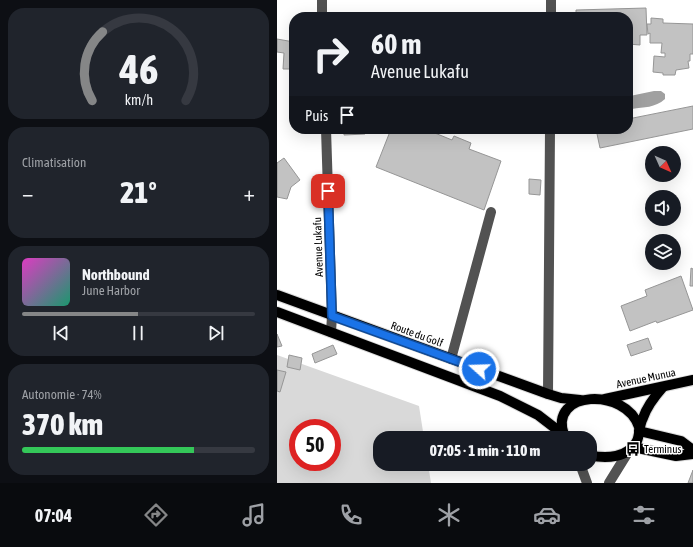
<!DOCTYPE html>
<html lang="fr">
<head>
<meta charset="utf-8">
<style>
	body { margin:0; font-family:"Asap Condensed",sans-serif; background:#20242c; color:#f1f3f6; height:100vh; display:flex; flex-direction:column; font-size:15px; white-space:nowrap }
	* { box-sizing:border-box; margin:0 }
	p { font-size:13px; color:#9ea1a6 }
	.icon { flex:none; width:22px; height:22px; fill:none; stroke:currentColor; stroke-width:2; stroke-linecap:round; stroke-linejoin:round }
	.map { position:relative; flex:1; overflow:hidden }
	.details { display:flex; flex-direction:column; gap:8px; padding:8px; background:#0d0f14; width:277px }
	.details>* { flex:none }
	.top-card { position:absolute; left:12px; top:12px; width:344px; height:122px; border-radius:16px; box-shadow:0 4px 16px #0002; background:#171b24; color:#f1f3f6; overflow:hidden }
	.needle { width:26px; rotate:135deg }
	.fabs { position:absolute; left:368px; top:146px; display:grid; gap:8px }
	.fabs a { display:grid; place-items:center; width:36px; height:36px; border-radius:50%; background:#171b24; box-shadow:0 4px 16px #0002; font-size:20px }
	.speed { position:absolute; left:12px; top:419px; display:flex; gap:8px; font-size:20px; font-weight:700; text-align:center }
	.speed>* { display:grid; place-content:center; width:52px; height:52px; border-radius:50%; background:#171b24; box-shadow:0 4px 16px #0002; line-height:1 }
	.speed .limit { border:6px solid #d22; background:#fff; color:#111 }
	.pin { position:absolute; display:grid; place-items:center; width:34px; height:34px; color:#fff; margin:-17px; border-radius:8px; box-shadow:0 2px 6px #0006 }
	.me { position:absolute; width:44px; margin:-22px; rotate:290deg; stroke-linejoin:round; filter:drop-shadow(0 0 3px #0008) }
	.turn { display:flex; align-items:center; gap:14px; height:84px; padding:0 16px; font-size:18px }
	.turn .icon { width:52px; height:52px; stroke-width:2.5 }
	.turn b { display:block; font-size:28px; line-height:34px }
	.then { display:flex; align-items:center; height:38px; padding:0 16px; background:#0003; gap:8px; font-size:15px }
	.big { font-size:30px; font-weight:800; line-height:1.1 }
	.details .card { flex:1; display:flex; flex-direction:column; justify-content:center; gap:6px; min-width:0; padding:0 14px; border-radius:16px; background:#20242c }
	.details .dial { align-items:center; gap:0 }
	.dial svg { height:104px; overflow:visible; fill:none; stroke:#363941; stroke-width:7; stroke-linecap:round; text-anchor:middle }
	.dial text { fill:#f1f3f6; stroke:none }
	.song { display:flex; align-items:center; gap:12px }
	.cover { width:48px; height:48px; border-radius:6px; background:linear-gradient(135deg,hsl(310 70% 55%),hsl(160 70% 35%)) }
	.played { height:4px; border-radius:2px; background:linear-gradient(90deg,#858687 50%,#363941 50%) }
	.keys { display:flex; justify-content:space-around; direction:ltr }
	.heat { display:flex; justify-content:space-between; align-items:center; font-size:22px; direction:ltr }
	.charge { height:6px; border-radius:3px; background:linear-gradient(90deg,#34c759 74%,#363941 0) }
	.trip { position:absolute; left:96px; top:431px; width:224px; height:40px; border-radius:16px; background:#171b24; box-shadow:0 4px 16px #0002; font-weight:800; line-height:40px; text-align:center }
	.dock { display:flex; height:64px; justify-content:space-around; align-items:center; background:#090b0e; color:#9ea1a6 }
	.dock .icon { width:28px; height:28px }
	.dock .current { color:#858687 }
	.dock b { font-size:18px; color:#f1f3f6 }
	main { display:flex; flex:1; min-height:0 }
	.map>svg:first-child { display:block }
	.green { fill:#d9d9d9; fill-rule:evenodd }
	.water { fill:#a0a0a0 }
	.building { fill:#c2c2c2; stroke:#969696 }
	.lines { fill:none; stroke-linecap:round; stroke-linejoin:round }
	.major-casing { stroke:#dbdbdb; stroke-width:12 }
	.minor { stroke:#525252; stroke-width:10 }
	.major { stroke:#000; stroke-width:10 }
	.route-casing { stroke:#114b97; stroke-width:10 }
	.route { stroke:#1a73e8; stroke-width:7 }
	.labels { text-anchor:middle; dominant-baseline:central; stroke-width:3; stroke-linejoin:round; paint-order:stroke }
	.street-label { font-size:11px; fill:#000; stroke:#fff }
	.poi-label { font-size:11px; fill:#000; stroke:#fff; text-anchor:start }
</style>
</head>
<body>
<main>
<section class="details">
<div class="card dial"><svg viewBox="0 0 100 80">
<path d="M14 69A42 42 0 1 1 86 69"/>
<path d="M14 69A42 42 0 0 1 22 16" stroke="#858687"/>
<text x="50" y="56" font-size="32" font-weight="700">46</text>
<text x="50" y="72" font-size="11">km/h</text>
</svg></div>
<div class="card"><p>Climatisation</p>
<div class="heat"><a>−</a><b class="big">21°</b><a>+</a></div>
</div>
<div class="card">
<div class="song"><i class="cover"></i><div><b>Northbound</b><p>June Harbor</p></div></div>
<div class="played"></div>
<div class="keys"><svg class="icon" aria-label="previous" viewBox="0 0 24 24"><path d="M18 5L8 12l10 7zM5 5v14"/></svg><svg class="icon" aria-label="pause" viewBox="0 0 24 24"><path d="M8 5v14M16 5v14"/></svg><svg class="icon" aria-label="next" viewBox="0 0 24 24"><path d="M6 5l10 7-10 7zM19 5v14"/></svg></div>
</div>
<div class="card"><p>Autonomie · 74%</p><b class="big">370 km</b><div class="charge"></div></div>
</section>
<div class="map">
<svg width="416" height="483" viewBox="0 0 416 483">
	<rect width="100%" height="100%" fill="#fff"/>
	<path class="green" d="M0,355L142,406L147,438H103V464H151L154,483H0ZM21,428H55V462H21Z"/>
	<path class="water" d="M377,91H384L388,94V99C378,108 367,107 355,109L353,96Z"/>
	<g class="building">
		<polygon points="369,8 370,35 363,35 363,45 351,44 351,17 299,17 299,10"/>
		<polygon points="374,18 386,19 386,23 416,24 416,54 413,54 413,61 411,61 412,68 399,70 398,75 386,75 386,73 376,72 377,56 388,57 388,53 384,53 385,43 373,43 373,33 371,34 370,24 374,24"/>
		<polygon points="0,39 17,42 17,69 6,69 7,53 0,52"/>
		<polygon points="416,106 416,129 323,148 319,129 351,129 351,119"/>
		<polygon points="67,129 88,129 88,134 67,135"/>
		<polygon points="114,129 148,129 175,140 177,136 194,143 192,149 224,161 207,210 99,167"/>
		<polygon points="7,158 23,180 14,187 10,199 0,197 0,163"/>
		<polygon points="252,179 264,180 263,195 252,194"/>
		<polygon points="414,268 416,269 416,286 413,286"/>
		<polygon points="404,276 416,310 380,323 379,321 353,331 344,306 370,296 368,290"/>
		<polygon points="0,334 5,346 0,347"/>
		<polygon points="371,338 375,349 354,356 350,345"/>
		<polygon points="56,345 60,354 38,363 35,354"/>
		<polygon points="12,355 25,358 23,370 10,367"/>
		<polygon points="0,370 9,372 3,392 0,391"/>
		<polygon points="416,470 416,483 411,483"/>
	</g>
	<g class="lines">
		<defs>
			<g id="major">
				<polyline points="0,295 271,394 284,398 303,400"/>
				<polyline points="0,312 223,396 261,415 287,435 289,438"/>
				<polyline points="328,399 416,380"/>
				<polyline points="362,431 404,441 416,450"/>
				<path d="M287,435C271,390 349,387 362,427"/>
				<polyline points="356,447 399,456 416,454"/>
				<path d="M313,455C328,459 352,458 360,441C363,434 362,425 366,418C370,406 378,396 386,387"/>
			</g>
		</defs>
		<use href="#major" class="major-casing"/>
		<g class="minor">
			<polyline points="45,0 45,17"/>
			<polyline points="274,17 274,0"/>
			<polyline points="49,129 55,316 54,332"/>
			<polyline points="174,359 214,212"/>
			<polyline points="271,394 273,129"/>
			<polyline points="303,464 310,483"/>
			<polyline points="332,483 353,449"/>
		</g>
		<use href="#major" class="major"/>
	</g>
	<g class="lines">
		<defs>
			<polyline id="route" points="51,191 55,316 202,369"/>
		</defs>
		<use href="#route" class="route-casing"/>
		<use href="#route" class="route"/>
	</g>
	<defs>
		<symbol id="bus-bare" viewBox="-9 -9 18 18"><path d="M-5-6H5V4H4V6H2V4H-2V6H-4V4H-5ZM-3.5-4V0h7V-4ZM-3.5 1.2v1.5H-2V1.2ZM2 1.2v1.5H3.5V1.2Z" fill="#000" stroke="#fff" stroke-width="2.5" paint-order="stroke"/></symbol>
	</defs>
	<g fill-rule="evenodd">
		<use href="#bus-bare" x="346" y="439" width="20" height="20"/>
	</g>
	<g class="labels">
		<g class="street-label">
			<text transform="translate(41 247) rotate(-92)">Avenue Lukafu</text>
			<text transform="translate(140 334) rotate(20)">Route du Golf</text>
			<text transform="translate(369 378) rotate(-12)">Avenue Munua</text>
		</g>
		<g class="poi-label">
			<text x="367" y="449">Terminus</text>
		</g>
	</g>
</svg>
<div class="fabs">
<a><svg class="needle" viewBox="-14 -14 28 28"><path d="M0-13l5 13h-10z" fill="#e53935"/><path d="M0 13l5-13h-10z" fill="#9ea1a6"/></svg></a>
<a><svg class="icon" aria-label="sound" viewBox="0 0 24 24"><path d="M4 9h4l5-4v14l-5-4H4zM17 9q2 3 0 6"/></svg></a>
<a><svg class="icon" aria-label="layers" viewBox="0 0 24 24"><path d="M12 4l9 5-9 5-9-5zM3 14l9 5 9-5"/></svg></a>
</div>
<div class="speed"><div class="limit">50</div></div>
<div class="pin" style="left:51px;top:191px;background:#d93025"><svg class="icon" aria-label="arrive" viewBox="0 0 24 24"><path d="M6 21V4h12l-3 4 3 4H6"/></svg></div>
<svg class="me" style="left:202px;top:369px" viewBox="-20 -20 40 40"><circle r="17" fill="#1a73e8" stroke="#fff" stroke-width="3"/><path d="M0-11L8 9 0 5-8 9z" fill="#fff"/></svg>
<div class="trip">07:05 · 1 min · 110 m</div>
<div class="top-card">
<div class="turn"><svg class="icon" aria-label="right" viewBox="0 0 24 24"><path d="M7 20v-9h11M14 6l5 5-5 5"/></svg><div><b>60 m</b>Avenue Lukafu</div></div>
<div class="then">Puis<svg class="icon" aria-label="arrive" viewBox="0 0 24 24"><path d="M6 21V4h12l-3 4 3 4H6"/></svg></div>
</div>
</div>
</main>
<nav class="dock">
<b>07:04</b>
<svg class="icon current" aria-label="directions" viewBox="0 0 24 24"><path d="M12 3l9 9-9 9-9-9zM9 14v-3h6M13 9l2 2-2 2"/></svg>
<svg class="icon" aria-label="music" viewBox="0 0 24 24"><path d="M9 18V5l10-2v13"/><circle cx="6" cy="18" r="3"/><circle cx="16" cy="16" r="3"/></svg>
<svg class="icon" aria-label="phone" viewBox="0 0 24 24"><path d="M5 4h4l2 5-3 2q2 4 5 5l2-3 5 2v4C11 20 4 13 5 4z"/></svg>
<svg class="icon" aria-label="climate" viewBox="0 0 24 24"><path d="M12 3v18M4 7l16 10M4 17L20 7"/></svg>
<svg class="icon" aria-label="car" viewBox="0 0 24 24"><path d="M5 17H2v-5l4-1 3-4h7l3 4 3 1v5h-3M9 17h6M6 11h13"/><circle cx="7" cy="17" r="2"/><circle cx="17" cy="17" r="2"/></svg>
<svg class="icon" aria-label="filters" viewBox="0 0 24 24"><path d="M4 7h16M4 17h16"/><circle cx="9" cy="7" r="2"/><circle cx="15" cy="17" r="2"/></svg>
</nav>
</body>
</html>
